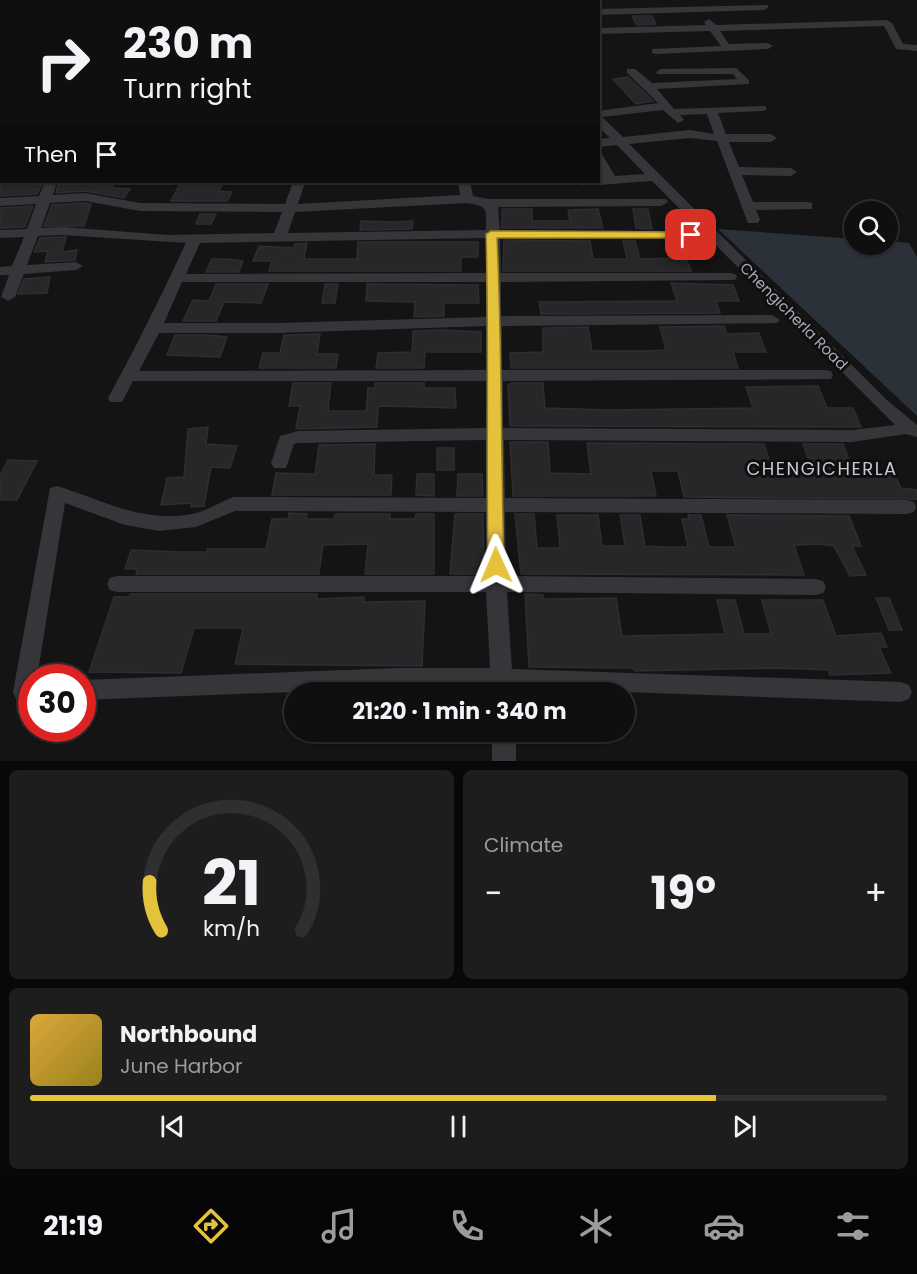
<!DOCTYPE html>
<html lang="en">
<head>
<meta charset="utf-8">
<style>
	body { margin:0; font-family:Poppins,sans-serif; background:#1d1d1e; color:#f1f3f6; height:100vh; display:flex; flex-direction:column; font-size:22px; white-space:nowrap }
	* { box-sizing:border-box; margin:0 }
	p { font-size:20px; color:#9b9c9f }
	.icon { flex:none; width:33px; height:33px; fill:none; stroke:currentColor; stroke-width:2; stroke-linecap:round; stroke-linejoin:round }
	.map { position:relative; height:761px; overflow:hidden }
	.side { display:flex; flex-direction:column; gap:9px; padding:9px; background:#080809; flex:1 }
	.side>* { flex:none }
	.top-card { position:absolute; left:0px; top:0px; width:600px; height:183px; box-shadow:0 2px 4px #0004,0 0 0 2px #2f2f30; background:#0f0f10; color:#f1f3f6; overflow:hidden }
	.tools { position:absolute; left:844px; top:201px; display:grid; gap:12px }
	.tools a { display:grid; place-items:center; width:54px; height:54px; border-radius:50%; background:#0f0f10; box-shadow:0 2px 4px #0004,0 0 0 2px #2f2f30; font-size:30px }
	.speed { position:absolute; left:18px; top:664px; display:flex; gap:12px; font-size:30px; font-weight:700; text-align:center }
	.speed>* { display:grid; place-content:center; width:78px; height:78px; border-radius:50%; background:#0f0f10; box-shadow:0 2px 4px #0004,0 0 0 2px #2f2f30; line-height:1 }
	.speed .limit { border:9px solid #d22; background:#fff; color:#111 }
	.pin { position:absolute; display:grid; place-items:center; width:51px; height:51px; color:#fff; margin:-26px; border-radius:12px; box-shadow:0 3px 9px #0006 }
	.me { position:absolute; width:66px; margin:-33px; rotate:359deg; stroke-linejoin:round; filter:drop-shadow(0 0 4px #0008) }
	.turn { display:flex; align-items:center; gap:21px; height:126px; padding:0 24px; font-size:27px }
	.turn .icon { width:78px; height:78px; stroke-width:2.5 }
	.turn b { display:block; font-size:42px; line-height:51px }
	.then { display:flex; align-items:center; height:57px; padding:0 24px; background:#0003; gap:12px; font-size:22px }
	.big { font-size:45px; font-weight:700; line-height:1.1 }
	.side .tile { flex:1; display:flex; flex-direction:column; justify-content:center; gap:9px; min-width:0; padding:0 21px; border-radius:9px; background:#1d1d1e }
	.side .dial { align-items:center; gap:0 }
	.dial svg { height:156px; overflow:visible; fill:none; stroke:#2f2f30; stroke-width:7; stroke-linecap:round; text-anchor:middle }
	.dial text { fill:#f1f3f6; stroke:none }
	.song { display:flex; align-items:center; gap:18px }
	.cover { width:72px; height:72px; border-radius:9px; background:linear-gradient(135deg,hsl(40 70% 55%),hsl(50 70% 35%)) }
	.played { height:6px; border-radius:3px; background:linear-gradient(90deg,#e5c23c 80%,#2f2f30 80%) }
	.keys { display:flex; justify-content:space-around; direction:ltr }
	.heat { display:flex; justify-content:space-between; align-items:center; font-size:33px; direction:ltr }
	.side .tiles { flex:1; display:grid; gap:9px; grid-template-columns:1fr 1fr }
	.tile:last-child { grid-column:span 2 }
	.trip { position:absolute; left:284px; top:682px; width:351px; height:60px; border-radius:30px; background:#0f0f10; box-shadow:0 2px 4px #0004,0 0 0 2px #2f2f30; font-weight:700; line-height:60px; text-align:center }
	.tab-bar { display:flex; height:96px; justify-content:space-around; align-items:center; background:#060606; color:#9b9c9f }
	.tab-bar .icon { width:42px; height:42px }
	.tab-bar .on { color:#e5c23c }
	.tab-bar b { font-size:27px; color:#f1f3f6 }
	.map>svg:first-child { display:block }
	.water { fill:#2b3138 }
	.building { fill:#272729; stroke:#2e2e31; stroke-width:1.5 }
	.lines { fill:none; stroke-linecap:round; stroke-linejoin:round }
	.minor { fill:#35353a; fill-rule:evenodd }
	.route { fill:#e5c23c; stroke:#957e27; stroke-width:1.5 }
	.labels { text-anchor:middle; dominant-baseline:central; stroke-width:6; stroke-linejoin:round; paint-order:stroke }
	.street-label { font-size:15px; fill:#a6a9b5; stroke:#0f0f10 }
	.quarter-label { font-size:18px; letter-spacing:1.5px; fill:#c7c8d1; stroke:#0f0f10 }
</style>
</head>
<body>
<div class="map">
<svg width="917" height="761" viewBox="0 0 917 761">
	<rect width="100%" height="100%" fill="#141415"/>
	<polygon class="water" points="718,229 855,239 855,244 888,244 888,241 909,243 917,257 917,416"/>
	<g class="building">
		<polygon points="632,16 652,16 656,24 637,25"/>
		<polygon points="628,77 653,101 636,104 613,79"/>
		<polygon points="0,182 43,182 37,194 0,196"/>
		<polygon points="59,182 113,182 113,188 130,189 124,198 85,191 56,193"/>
		<polygon points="181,182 224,182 218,191 232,192 227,201 171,201"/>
		<polygon points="85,203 91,204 84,226 44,226 52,205"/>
		<polygon points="33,206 25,227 0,228 0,208"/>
		<polygon points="502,209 532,209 532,221 570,221 568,210 598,209 603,228 502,228"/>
		<polygon points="633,209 648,209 652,229 636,228"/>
		<polygon points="200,214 216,214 211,224 196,224"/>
		<polygon points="361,221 397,222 413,221 412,229 360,230"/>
		<polygon points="66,237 62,252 77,250 75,260 45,262 48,251 34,252 40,238"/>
		<polygon points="504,240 590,241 593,259 627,259 623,241 635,241 640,259 686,258 691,271 503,271"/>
		<polygon points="358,242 478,242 478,257 461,257 461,271 269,271 272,261 253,261 259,246 294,248 295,244 307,243 304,259 357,259"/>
		<polygon points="670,242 697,242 702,256 675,257"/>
		<polygon points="212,259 227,259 243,261 239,272 206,272"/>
		<polygon points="50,277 47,293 18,294 24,279"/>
		<polygon points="671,283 733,285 739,301 716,301 720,313 541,314 539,302 677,301"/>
		<polygon points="216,284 268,284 261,303 224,302 216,321 183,321 193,300 209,301"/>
		<polygon points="325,284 338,284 335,303 322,303"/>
		<polygon points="367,284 478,285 479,303 444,303 444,316 414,317 415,302 366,301"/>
		<polygon points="724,326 727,334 759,333 766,352 733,352 738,368 511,368 510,353 543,352 543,328 588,327 592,351 649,351 666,350 660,327"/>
		<polygon points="443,330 481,332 481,352 425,352 424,368 376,368 378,353 412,352 413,331"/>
		<polygon points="320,334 317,354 338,354 336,368 259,368 263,353 280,353 284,335"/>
		<polygon points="175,335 209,335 227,337 220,357 167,355"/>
		<polygon points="293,383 331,383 328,411 366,411 368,388 375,388 375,383 424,383 424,388 455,388 456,408 382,406 378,407 377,427 296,429 300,406 289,406"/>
		<polygon points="512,383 543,383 545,408 609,410 753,408 746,387 818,386 827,408 853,408 861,427 510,426 508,385"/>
		<polygon points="208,427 206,444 237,446 230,468 211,467 204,506 191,507 191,503 161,505 167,478 184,477 188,429"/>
		<polygon points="510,442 548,442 550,473 591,474 587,443 764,444 774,474 814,474 803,444 843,444 854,473 894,474 901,488 917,490 917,499 684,497 678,471 651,471 656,496 513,496"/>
		<polygon points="375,444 374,475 392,475 391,495 272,495 276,473 315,474 319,445"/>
		<rect x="437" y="448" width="17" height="22"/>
		<polygon points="8,460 37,461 17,500 0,500 0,476"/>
		<polygon points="417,474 434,474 434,496 416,495"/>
		<polygon points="458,474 482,474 483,496 457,496"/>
		<polygon points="289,513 307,514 306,519 334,519 335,514 390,514 390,519 415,519 416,514 434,514 434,574 365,574 368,544 323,545 319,574 136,574 137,569 125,569 131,550 180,552 207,552 207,549 266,549 272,519 288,519"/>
		<polygon points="455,514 483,514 484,574 450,574"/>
		<polygon points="515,514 534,514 537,548 560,548 557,515 598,515 602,546 625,546 620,515 640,515 645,546 664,547 688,547 682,519 689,519 688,515 701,515 709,547 736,547 727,515 849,516 861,546 852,546 866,575 850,576 834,546 820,544 794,545 804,575 521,574"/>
		<polygon points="130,594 317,594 317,599 364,597 364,602 425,601 422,666 235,664 243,628 194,628 181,673 89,672 114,597 129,597"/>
		<polygon points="525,594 543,595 543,599 616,598 622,636 725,634 717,600 735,600 744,634 771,634 762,600 823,600 836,636 881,633 887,647 879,647 891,673 830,675 828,670 780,668 635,671 632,668 529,667"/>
		<polygon points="876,598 889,598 902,630 889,630"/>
	</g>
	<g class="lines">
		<g class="minor">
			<polygon points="0,0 10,0 11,2 2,2 2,4"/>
			<polygon points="42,0 52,0 42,2"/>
			<polygon points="147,0 163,0 164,2 148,2"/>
			<polygon points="214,0 224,0 214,2"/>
			<polygon points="272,0 282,0 272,2"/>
			<polygon points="333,0 343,0 333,2"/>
			<rect x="405" y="0" width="10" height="2"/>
			<polygon points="479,0 507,0 478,2"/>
			<polygon points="767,5 769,7 764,10 598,15 598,9"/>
			<polygon points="709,19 716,25 887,20 892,23 903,44 917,45 917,51 896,49 884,26 720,31 729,44 768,43 773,46 768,49 656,54 652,53 652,49 721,46 710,31 598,34 598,28 706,25 704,22"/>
			<path d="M736,68L749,80V84L657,89L674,109L766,106V110L762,111L718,113L726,134H771L777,138L771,142H729L739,167L791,168L797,172L791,176L742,175L753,202H807L812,203V209L756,210L760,220L758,223H748L717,141L690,138L629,144L888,401L917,425V437L906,434L852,442L504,440L505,498L907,500L914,502L916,507L914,512L907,514L505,512L506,576L816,579L823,581L826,587L823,593L816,595L507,592L512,669L901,682L909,685L912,692L909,699L901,702L514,688V693H492L491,688H397L82,700V680L397,668H490L486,592H117L110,590L107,584L110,578L117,576H486V512L235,511L196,527L159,531L125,525L65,503L37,678H32V702L16,699L13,692L50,488L57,486C103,500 145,525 196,513C209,510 221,501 234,497L486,498V440L298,443L294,444L286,468H274L271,463L280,436L298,431L486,428V381H133L122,402H110L108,398C135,349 161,296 186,243L63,235L38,236L27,265L76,262L83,266L76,270L24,274L15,297L8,301L1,297L9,275H0V267L12,266L24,237L0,238V230L27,229L36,204L0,206V198L39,196L45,182H57L53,195L85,193L140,203L285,204L293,182H305L298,204L460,195L458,182H470L473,196L488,199H666L668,202L661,206L498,207L500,230L691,231L698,235L691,239L500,238L501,273H730L735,274L737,277L735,280L501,282V316L772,315L780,320L777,323L502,326V370H825L831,371L833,375L831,379L503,381V428L852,430L895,425L652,181L598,185L592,182H598V177H603L598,169V153L602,154L615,176L645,174L617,145L598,147V139L610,138L598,126V111L658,103L627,73V69H635L652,83L737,79L733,74H657L656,72L661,69ZM663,110L678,123L684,120L680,115L707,114L714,134L690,130L623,137L602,117ZM85,201L140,211L282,212L274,233L168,235L63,227L41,228L50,203ZM467,203C489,207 486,208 486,230L288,233L295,212ZM486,238V273L186,274L200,243ZM182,282H486V317L277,323H164ZM486,326V370L139,371L159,333H277Z"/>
			<rect x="0" y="141" width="2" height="8"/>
			<rect x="0" y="169" width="2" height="8"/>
			<polygon points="575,182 590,182 584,186"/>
			<rect x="492" y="732" width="24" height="29"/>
		</g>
	</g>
	<path class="route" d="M491,231L691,232L697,235L691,238H497C502,347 501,456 504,565L502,569H490L488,565C486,454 489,344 486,234Z"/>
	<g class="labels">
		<g class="street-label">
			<text transform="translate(794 316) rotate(45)">Chengicherla Road</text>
		</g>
		<g class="quarter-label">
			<text x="822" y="468">CHENGICHERLA</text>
		</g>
	</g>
</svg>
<div class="tools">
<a><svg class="icon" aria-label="search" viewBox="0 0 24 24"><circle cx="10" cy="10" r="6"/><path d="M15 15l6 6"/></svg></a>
</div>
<div class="speed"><div class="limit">30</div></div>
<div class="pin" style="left:691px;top:235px;background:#d93025"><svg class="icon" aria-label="arrive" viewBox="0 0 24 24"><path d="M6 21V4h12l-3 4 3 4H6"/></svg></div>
<svg class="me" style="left:496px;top:565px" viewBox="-20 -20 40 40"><path d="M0-17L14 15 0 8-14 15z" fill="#e5c23c" stroke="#fff" stroke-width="4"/></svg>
<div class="trip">21:20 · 1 min · 340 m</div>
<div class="top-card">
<div class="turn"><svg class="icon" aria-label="right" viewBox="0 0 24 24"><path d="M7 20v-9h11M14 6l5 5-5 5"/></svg><div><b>230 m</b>Turn right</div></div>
<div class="then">Then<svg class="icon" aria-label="arrive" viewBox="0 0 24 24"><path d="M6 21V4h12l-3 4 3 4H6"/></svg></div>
</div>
</div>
<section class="side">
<div class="tiles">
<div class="tile dial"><svg viewBox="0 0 100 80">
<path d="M14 69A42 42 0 1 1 86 69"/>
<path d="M14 69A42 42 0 0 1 8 44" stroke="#e5c23c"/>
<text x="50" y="56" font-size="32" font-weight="700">21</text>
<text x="50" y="72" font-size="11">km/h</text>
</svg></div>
<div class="tile"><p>Climate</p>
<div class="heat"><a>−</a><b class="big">19°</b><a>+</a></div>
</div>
<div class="tile">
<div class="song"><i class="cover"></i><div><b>Northbound</b><p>June Harbor</p></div></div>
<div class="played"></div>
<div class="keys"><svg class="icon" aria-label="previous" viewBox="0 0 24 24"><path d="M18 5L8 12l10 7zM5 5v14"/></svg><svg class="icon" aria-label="pause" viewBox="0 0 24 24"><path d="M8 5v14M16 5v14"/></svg><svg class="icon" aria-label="next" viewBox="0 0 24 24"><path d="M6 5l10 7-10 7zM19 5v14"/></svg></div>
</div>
</div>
</section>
<nav class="tab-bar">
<b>21:19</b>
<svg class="icon on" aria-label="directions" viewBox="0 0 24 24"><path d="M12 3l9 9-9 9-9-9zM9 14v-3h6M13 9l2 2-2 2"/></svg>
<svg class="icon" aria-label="music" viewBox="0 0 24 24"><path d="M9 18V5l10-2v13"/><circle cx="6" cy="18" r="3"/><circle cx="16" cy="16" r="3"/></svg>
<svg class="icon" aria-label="phone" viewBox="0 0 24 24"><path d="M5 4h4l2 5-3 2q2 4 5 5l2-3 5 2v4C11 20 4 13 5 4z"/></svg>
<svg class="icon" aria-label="climate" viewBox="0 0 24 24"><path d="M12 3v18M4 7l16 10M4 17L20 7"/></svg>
<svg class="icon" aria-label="car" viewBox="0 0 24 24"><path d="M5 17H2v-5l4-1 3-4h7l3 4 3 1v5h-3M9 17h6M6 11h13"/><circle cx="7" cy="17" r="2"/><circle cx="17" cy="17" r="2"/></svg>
<svg class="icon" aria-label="filters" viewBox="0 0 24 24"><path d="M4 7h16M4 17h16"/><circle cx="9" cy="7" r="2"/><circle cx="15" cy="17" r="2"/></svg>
</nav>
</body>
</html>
